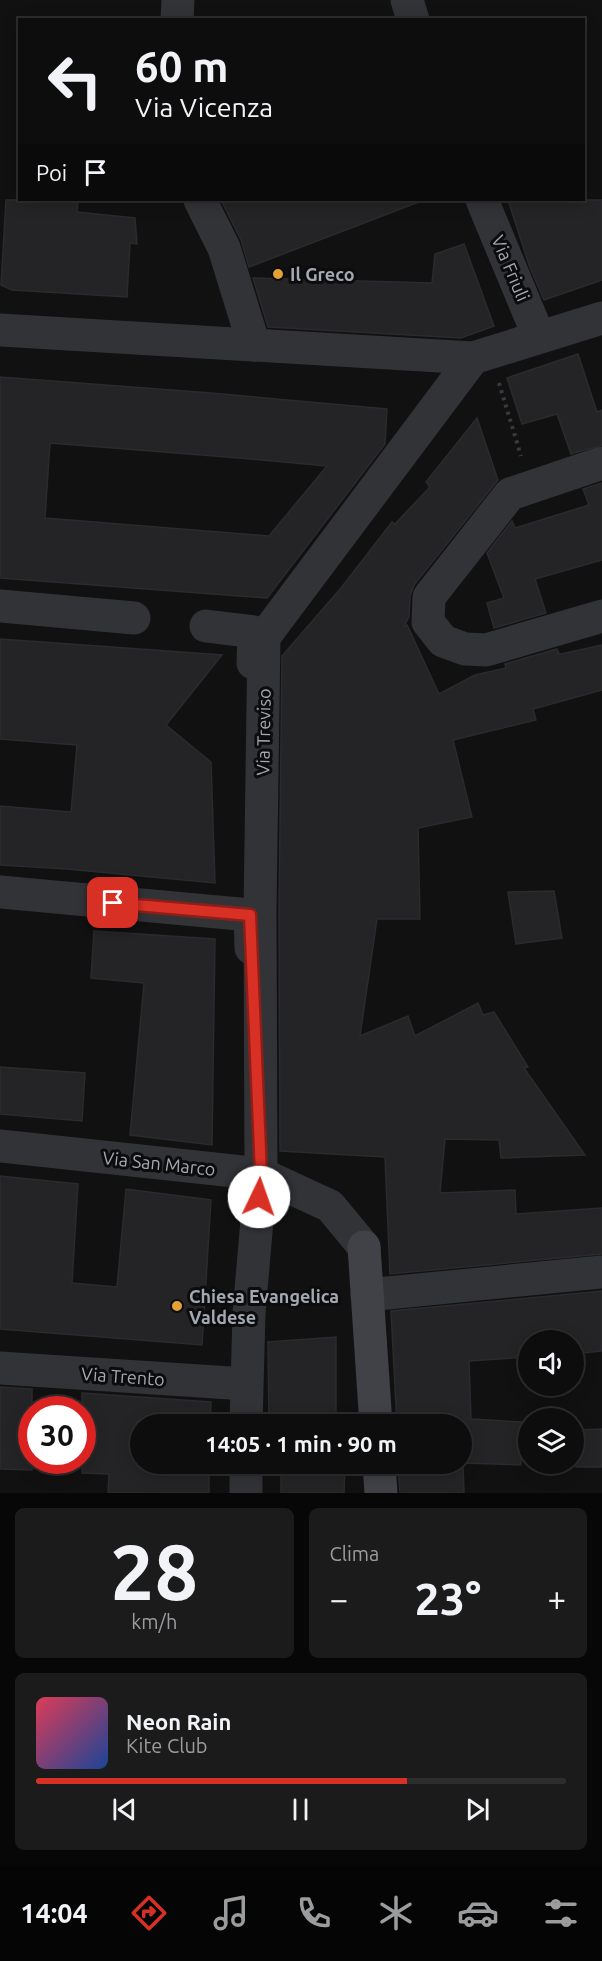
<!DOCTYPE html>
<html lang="it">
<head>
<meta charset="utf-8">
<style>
	body { margin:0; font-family:Ubuntu,sans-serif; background:#1b1b1c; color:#f1f3f6; height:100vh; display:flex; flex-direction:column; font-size:22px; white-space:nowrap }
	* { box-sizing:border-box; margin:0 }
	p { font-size:20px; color:#9a9c9e }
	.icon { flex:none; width:33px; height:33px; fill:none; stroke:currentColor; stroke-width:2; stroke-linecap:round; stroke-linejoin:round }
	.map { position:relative; height:1493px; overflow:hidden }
	.sheet { display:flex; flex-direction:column; gap:15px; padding:15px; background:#070708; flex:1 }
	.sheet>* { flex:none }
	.hud { position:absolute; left:18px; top:18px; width:567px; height:183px; border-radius:0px; box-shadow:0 3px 15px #0003,0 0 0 2px #2d2d2e; background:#0d0d0e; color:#f1f3f6; overflow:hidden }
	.fabs { position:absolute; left:518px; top:1330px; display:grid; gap:12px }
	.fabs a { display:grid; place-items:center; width:66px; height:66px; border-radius:50%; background:#0d0d0e; box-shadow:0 3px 15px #0003,0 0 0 2px #2d2d2e; font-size:30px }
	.speed { position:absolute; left:18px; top:1396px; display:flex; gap:12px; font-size:30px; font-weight:700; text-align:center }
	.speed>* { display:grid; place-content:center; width:78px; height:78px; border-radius:50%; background:#0d0d0e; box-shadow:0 3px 15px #0003,0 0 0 2px #2d2d2e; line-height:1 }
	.speed .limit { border:9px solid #d22; background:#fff; color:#111 }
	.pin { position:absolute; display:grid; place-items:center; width:51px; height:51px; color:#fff; margin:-26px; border-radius:12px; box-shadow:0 3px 9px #0006 }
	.me { position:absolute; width:66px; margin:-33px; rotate:3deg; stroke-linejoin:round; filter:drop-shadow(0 0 4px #0008) }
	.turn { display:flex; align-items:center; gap:21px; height:126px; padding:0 18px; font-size:27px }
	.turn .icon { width:78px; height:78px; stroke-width:2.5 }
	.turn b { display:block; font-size:42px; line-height:51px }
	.then { display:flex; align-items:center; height:57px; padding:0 18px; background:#0003; gap:12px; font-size:22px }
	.big { font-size:45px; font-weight:700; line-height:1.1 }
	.sheet .card { flex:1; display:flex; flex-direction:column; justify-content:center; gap:9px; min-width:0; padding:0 21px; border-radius:9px; background:#1b1b1c }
	.sheet .dial { align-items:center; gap:0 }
	.dial b { font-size:78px; line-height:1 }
	.song { display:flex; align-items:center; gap:18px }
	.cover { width:72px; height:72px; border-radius:9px; background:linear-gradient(135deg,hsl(350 70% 55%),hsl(220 70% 35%)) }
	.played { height:6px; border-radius:3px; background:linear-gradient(90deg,#d93025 70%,#2d2d2e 70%) }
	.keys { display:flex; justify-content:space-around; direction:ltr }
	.heat { display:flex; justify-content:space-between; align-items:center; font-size:33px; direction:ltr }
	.sheet .tiles { flex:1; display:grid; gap:15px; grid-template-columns:1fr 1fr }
	.card:last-child { grid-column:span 2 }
	.trip { position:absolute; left:130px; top:1414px; width:342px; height:60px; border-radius:30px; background:#0d0d0e; box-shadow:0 3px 15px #0003,0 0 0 2px #2d2d2e; font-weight:700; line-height:60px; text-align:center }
	.tab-bar { display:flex; height:96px; justify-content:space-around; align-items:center; background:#050506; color:#9a9c9e }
	.tab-bar .icon { width:42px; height:42px }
	.tab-bar .current { color:#d93025 }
	.tab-bar b { font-size:27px; color:#f1f3f6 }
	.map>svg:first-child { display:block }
	.building { fill:#242426; stroke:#2b2b2e; stroke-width:1.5; fill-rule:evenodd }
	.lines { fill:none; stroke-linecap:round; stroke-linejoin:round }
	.path { stroke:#383a3e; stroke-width:4; stroke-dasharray:3 4.5; stroke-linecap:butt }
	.street { stroke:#323337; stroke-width:33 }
	.secondary { stroke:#404247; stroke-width:33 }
	.route-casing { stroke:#8d1f18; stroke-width:15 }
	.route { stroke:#d93025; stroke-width:10 }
	.poi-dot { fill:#e6a134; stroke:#0c0c0d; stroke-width:2 }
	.labels { text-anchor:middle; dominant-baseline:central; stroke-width:6; stroke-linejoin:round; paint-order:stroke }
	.street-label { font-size:18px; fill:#a3a8b2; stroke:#0c0c0d }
	.poi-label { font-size:18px; font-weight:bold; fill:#a3a8b2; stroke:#0c0c0d; text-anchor:start }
</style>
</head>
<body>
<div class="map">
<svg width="602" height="1493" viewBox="0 0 602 1493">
	<rect width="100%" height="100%" fill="#111112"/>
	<g class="building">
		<polygon points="6,200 78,200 77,212 135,218 137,244 130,243 127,297 12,290 1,285"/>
		<polygon points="221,200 419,200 419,202 249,267 241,240"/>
		<polygon points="508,200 602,200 602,280 544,300 529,265"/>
		<polygon points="464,244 494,326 461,338 268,327 253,278 432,283 435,254"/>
		<polygon points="578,354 597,412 602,410 602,445 571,454 557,414 522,424 507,378"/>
		<path d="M0,377L211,393L387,409L385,444L267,598L0,578ZM50,443L239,458L327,466L269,536L45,518Z"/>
		<polygon points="477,418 498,480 414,585 410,596 409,617 404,626 407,625 439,694 475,675 506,668 505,664 557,649 559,654 561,654 602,645 602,690 533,709 536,720 453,740 472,817 418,828 420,919 377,919 360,1036 408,1016 415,1036 478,1003 483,1015 494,1012 528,1067 524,1068 585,1155 501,1158 499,1140 445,1139 440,1193 515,1190 516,1214 602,1208 602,1254 390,1274 385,1157 280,1151 279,911 282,656 341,588 392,522 395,524 430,487 426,482"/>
		<polygon points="602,483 602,560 535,579 546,613 494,628 487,603 504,598 487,553 512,521 515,528 589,505 583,489"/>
		<polygon points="0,639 222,655 166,725 211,762 215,883 67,869 0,865 0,806 71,812 77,745 0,739"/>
		<polygon points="554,891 562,938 516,944 508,892"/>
		<polygon points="94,931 215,939 212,1145 130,1135 144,983 91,978"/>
		<polygon points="0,1067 85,1073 82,1121 0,1114"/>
		<polygon points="0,1176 78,1184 72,1283 117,1287 126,1189 211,1200 202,1345 0,1329"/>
		<polygon points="602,1291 602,1351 573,1354 573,1341 528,1341 528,1357 469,1361 471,1419 521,1422 521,1465 463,1463 464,1493 400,1493 398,1464 462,1464 462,1425 397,1425 391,1311"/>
		<polygon points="336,1337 336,1425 269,1425 268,1342"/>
		<polygon points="0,1387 32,1389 32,1470 0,1469"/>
		<polygon points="82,1393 211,1402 210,1425 141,1425 141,1464 209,1464 209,1493 108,1493 109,1474 82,1473"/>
		<polygon points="602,1429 602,1467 576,1467 576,1430"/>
		<polygon points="281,1464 345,1464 344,1493 281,1493"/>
	</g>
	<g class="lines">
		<polyline class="path" points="499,383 521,456"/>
		<g class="street">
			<polyline points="407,0 413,20"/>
			<polyline points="177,20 178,0"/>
			<polyline points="200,200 224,248 254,345"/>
			<polyline points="482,200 539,337"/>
			<polyline points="0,330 473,358 602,318"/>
			<polyline points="602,463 510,494 429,597 428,622 443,641 465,649 486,650 602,616"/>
			<polyline points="0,606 134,618"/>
			<polyline points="206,626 254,632 253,663"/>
			<polyline points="0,892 250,915 251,948"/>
			<polyline points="0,1146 261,1174 330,1206 364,1247"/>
			<polyline points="367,1295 602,1272"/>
			<polyline points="0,1368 246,1384"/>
			<polyline points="246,1425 249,1313 261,1174 260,911 264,637 473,358"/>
			<polyline points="246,1493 246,1464"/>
		</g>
		<g class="secondary">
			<polyline points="364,1247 376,1425"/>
			<polyline points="379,1464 381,1493"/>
		</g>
	</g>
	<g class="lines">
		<defs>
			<polyline id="route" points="113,903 250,915 261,1174 259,1197"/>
		</defs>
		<use href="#route" class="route-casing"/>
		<use href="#route" class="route"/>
	</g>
	<g class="poi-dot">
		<circle cx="278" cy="274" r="6"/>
		<circle cx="177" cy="1306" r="6"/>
	</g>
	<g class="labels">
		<g class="street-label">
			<text transform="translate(511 268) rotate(67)">Via Friuli</text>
			<text transform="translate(263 732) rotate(-89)">Via Treviso</text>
			<text transform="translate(159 1163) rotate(6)">Via San Marco</text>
			<text transform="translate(123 1376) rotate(4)">Via Trento</text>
		</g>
		<g class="poi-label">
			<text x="290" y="274">Il Greco</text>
			<text x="189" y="1296">Chiesa Evangelica<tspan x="189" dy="21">Valdese</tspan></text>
		</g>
	</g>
</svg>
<div class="fabs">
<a><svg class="icon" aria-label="sound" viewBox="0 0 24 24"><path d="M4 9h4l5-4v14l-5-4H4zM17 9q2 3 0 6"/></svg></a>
<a><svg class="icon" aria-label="layers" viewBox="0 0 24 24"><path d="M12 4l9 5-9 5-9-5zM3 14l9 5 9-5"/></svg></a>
</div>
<div class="speed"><div class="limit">30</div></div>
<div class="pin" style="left:113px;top:903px;background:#d93025"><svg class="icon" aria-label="arrive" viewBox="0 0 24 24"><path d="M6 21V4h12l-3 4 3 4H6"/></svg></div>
<svg class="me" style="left:259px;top:1197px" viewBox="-20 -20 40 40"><circle r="19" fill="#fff"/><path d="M0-13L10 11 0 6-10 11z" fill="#d93025"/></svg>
<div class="trip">14:05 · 1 min · 90 m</div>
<div class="hud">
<div class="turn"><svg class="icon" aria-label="left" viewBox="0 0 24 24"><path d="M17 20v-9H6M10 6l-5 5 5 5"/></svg><div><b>60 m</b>Via Vicenza</div></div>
<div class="then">Poi<svg class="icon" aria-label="arrive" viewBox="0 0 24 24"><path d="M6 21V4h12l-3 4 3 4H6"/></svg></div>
</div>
</div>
<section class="sheet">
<div class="tiles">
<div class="card dial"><b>28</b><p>km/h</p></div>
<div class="card"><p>Clima</p>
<div class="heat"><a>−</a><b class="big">23°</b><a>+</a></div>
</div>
<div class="card">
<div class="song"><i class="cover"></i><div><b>Neon Rain</b><p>Kite Club</p></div></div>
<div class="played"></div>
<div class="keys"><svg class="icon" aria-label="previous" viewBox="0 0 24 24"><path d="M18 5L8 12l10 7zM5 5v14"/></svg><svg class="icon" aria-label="pause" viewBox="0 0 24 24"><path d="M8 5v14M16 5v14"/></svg><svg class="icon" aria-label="next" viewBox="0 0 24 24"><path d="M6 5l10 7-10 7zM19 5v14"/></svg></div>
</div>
</div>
</section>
<nav class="tab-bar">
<b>14:04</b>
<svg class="icon current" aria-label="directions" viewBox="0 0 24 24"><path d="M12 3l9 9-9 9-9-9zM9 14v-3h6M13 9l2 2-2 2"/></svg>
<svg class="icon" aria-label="music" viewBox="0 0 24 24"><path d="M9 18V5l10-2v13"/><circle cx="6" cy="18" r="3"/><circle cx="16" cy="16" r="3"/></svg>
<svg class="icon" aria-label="phone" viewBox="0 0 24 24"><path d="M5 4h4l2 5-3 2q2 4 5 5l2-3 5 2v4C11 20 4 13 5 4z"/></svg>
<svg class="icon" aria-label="climate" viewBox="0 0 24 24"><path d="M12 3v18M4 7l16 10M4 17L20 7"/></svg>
<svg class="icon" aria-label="car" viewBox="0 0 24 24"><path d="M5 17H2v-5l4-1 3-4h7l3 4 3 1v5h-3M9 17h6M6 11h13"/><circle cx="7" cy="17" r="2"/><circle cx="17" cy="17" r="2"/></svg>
<svg class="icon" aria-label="filters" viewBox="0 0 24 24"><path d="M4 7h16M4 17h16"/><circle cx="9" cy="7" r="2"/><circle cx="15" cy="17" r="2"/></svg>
</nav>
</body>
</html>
